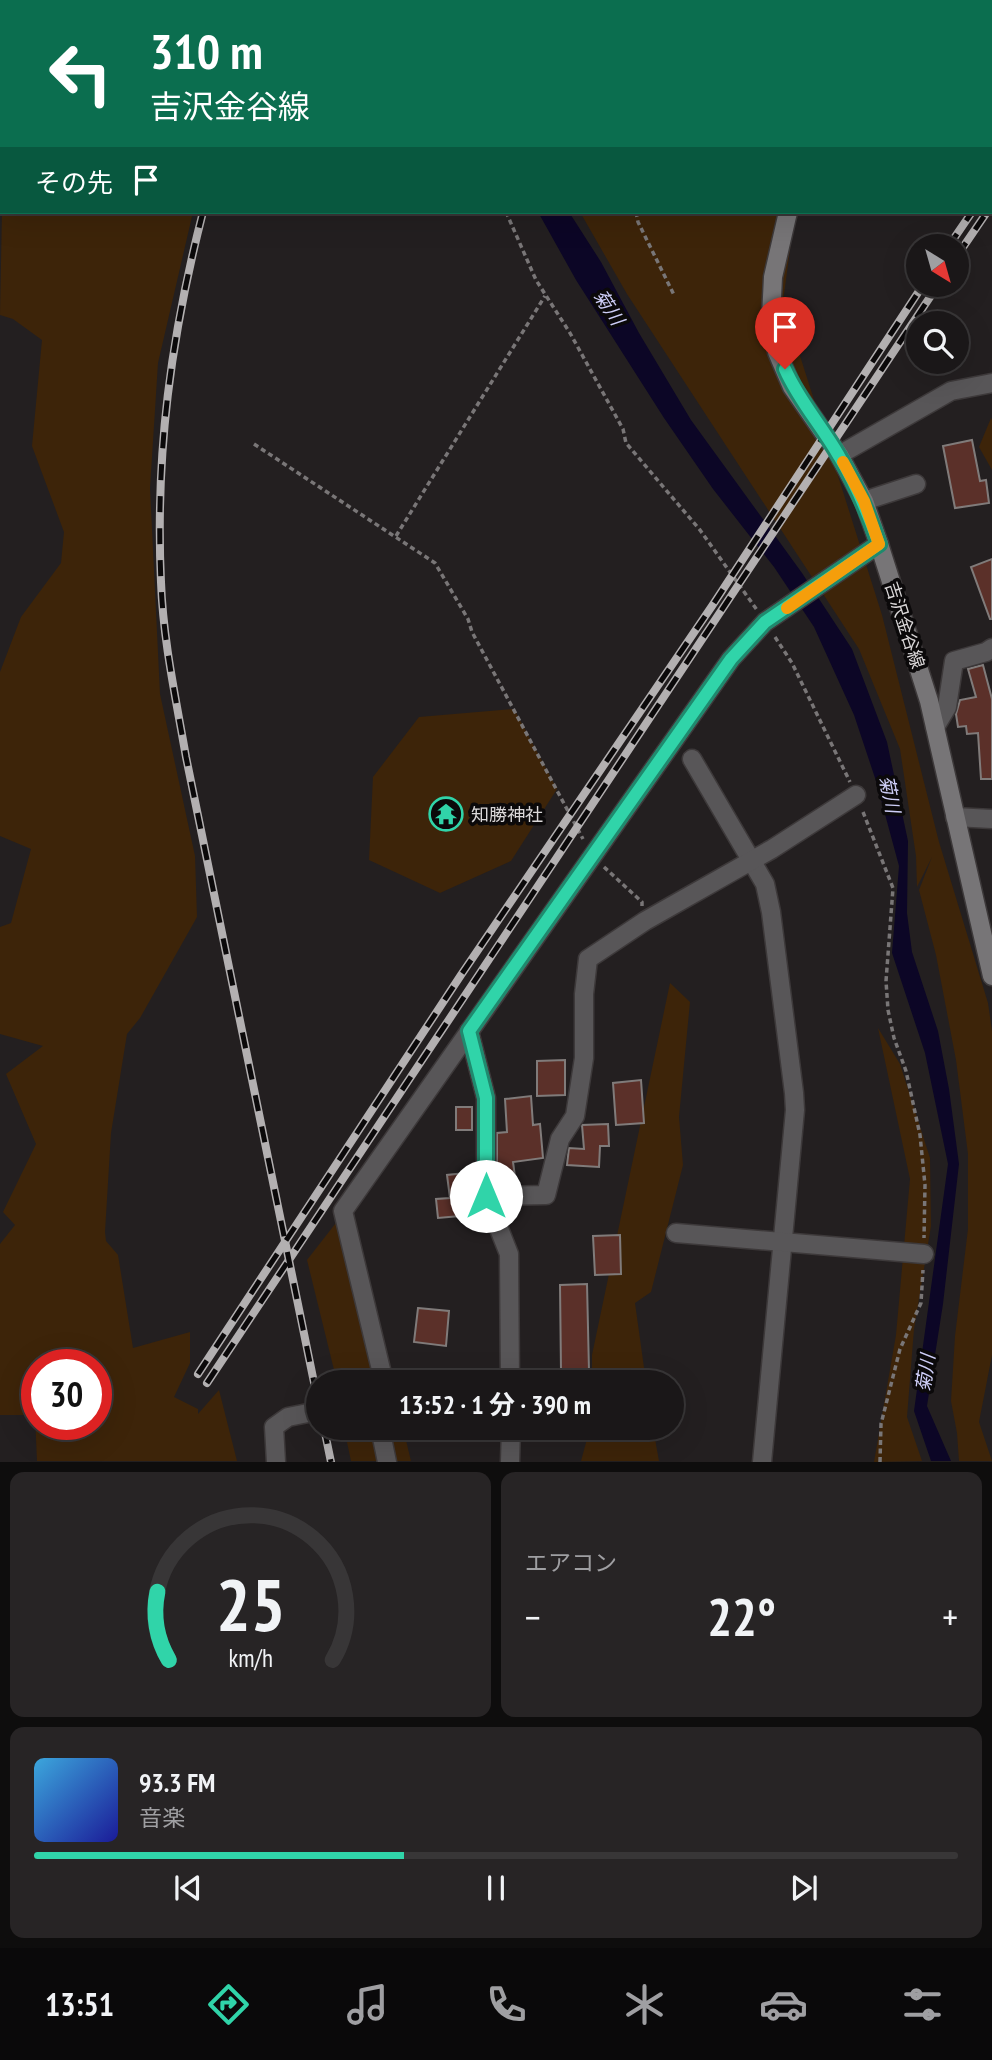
<!DOCTYPE html>
<html lang="ja">
<head>
<meta charset="utf-8">
<style>
	body { margin:0; font-family:"PT Sans Narrow","Noto Sans JP",sans-serif; background:#272425; color:#f1f3f6; height:100vh; display:flex; flex-direction:column; font-size:26px; white-space:nowrap }
	* { box-sizing:border-box; margin:0 }
	p { font-size:23px; color:#9f9fa2 }
	.icon { flex:none; width:38px; height:38px; fill:none; stroke:currentColor; stroke-width:2; stroke-linecap:round; stroke-linejoin:round }
	.map { position:relative; height:1462px; overflow:hidden }
	.drawer { display:flex; flex-direction:column; gap:10px; padding:10px; background:#0e0d0d; flex:1 }
	.drawer>* { flex:none }
	.top-card { position:absolute; left:0px; top:0px; width:992px; height:214px; box-shadow:0 7px 28px #0002,0 0 0 2px #383637; background:#0b6e4f; color:#fff; overflow:hidden }
	.needle { width:46px; rotate:143deg }
	.controls { position:absolute; left:906px; top:234px; display:grid; gap:14px }
	.controls a { display:grid; place-items:center; width:63px; height:63px; border-radius:50%; background:#1a1718; box-shadow:0 7px 28px #0002,0 0 0 2px #383637; font-size:35px }
	.speed { position:absolute; left:21px; top:1349px; display:flex; gap:14px; font-size:35px; font-weight:700; text-align:center }
	.speed>* { display:grid; place-content:center; width:91px; height:91px; border-radius:50%; background:#1a1718; box-shadow:0 7px 28px #0002,0 0 0 2px #383637; line-height:1 }
	.speed .limit { border:10px solid #d22; background:#fff; color:#111 }
	.pin { position:absolute; display:grid; place-items:center; width:60px; height:60px; color:#fff; margin:-72px -30px; border-radius:50% 50% 50% 0; rotate:-45deg; box-shadow:0 0 7px #0007 }
	.pin .icon { rotate:45deg }
	.me { position:absolute; width:77px; margin:-38px; rotate:0deg; stroke-linejoin:round; filter:drop-shadow(0 0 5px #0008) }
	.turn { display:flex; align-items:center; gap:24px; height:147px; padding:0 35px; font-size:32px }
	.turn .icon { width:91px; height:91px; stroke-width:2.5 }
	.turn b { display:block; font-size:49px; line-height:60px }
	.then { display:flex; align-items:center; height:66px; padding:0 35px; background:#0003; gap:14px; font-size:26px }
	.big { font-size:52px; font-weight:700; line-height:1.1 }
	.drawer .widget { flex:1; display:flex; flex-direction:column; justify-content:center; gap:10px; min-width:0; padding:0 24px; border-radius:14px; background:#272425 }
	.drawer .dial { align-items:center; gap:0 }
	.dial svg { height:182px; overflow:visible; fill:none; stroke:#383637; stroke-width:7; stroke-linecap:round; text-anchor:middle }
	.dial text { fill:#f1f3f6; stroke:none }
	.song { display:flex; align-items:center; gap:21px }
	.cover { width:84px; height:84px; border-radius:10px; background:linear-gradient(135deg,hsl(200 70% 55%),hsl(240 70% 35%)) }
	.played { height:7px; border-radius:4px; background:linear-gradient(90deg,#30d4a9 40%,#383637 40%) }
	.keys { display:flex; justify-content:space-around; direction:ltr }
	.heat { display:flex; justify-content:space-between; align-items:center; font-size:38px; direction:ltr }
	.drawer .tiles { flex:1; display:grid; gap:10px; grid-template-columns:1fr 1fr }
	.widget:last-child { grid-column:span 2 }
	.trip { position:absolute; left:306px; top:1370px; width:378px; height:70px; border-radius:35px; background:#1a1718; box-shadow:0 7px 28px #0002,0 0 0 2px #383637; font-weight:700; line-height:70px; text-align:center }
	.dock { display:flex; height:112px; justify-content:space-around; align-items:center; background:#0a090a; color:#9f9fa2 }
	.dock .icon { width:49px; height:49px }
	.dock .current { color:#30d4a9 }
	.dock b { font-size:32px; color:#f1f3f6 }
	.map>svg:first-child { display:block }
	.green { fill:#3d2409; fill-rule:evenodd }
	.water { fill:#0c0626 }
	.building { fill:#5b3029; stroke:#807b7a; stroke-width:2 }
	.lines { fill:none; stroke-linecap:round; stroke-linejoin:round }
	.service-casing { stroke:#3d393a; stroke-width:12 }
	.minor-casing { stroke:#3d393a; stroke-width:21 }
	.secondary-casing { stroke:#3d393a; stroke-width:21 }
	.path { stroke:#797677; stroke-width:3.5; stroke-dasharray:5 3.5; stroke-linecap:butt }
	.service { stroke:#585658; stroke-width:9 }
	.minor { stroke:#585658; stroke-width:18 }
	.secondary { stroke:#777577; stroke-width:18 }
	.rail-casing { stroke:#b3b0b1; stroke-width:8 }
	.rail { stroke:#0b090a; stroke-width:5; stroke-dasharray:16; stroke-linecap:butt }
	.route-casing { stroke:#1f8a6e; stroke-width:18 }
	.route { stroke:#30d4a9; stroke-width:12 }
	.slow { stroke:#f59e0b; stroke-width:12 }
	.labels { text-anchor:middle; dominant-baseline:central; stroke-width:7; stroke-linejoin:round; paint-order:stroke }
	.street-label { font-size:18px; fill:#dad7d8; stroke:#0b090a }
	.poi-label { font-size:18px; fill:#dad7d8; stroke:#0b090a; text-anchor:start }
	.water-label { font-size:19px; font-style:italic; fill:#cecef7; stroke:#0b090a }
</style>
</head>
<body>
<div class="map">
<svg width="992" height="1462" viewBox="0 0 992 1462">
	<rect width="100%" height="100%" fill="#231f20"/>
	<g class="green">
		<polygon points="0,0 288,0 2,2 2,119"/>
		<polygon points="560,0 901,0 555,2"/>
		<path d="M2,211L193,212L158,363L150,488L160,694L195,856L197,917L140,1018L127,1034L111,1133L105,1232L106,1241L118,1255L133,1348L190,1332V1363L174,1397L198,1409V1414L219,1390L237,1461H37L35,1415H0V1244L15,1225L3,1212L36,1144L6,1074L43,1046L0,1034V927L11,923L31,849L0,836V672L21,617L61,563L64,532L32,446L42,340L13,319L0,315ZM37,1365H96V1424H37Z"/>
		<polygon points="580,212 795,212 783,302 882,615 939,842 988,1003 992,1031 992,1355 979,1422 992,1461 959,1461 957,1433 951,1401 955,1336 968,1229 968,1154 956,1060 936,955 919,890 932,857 917,887 916,856 900,749 859,649 627,294"/>
		<polygon points="991,418 992,420 992,470 979,447"/>
		<polygon points="514,709 557,789 511,861 440,893 369,860 373,777 419,717"/>
		<polygon points="670,983 690,1002 679,1117 683,1165 651,1292 635,1303 646,1382 592,1382 592,1355"/>
		<polygon points="878,1028 900,1064 930,1158 931,1226 914,1329 907,1417 922,1461 874,1462 896,1335 910,1179"/>
		<polygon points="339,1219 375,1382 337,1382 307,1260"/>
		<polygon points="344,1428 403,1428 411,1461 351,1461"/>
		<polygon points="590,1428 653,1428 659,1461 581,1461"/>
	</g>
	<g class="water">
		<polygon points="609,0 760,0 600,2"/>
		<polygon points="538,212 569,212 601,262 639,333 691,420 802,573 852,649 887,742 908,841 907,913 912,952 938,1031 949,1089 959,1164 943,1304 927,1406 951,1461 931,1461 914,1411 948,1164 925,1053 892,953 899,866 876,781 854,715 814,627 774,567 713,489 664,418 576,280"/>
	</g>
	<g class="building">
		<polygon points="972,440 980,481 986,480 989,503 955,508 943,446"/>
		<polygon points="992,559 992,619 990,619 971,567"/>
		<polygon points="983,665 992,699 992,779 981,779 978,733 967,734 966,726 958,727 956,714 960,700 976,697 968,669"/>
		<polygon points="565,1060 565,1095 537,1096 537,1061"/>
		<polygon points="641,1080 644,1123 616,1125 613,1083"/>
		<polygon points="531,1096 533,1125 540,1124 543,1158 513,1162 516,1184 497,1184 497,1133 507,1132 505,1099"/>
		<rect x="456" y="1107" width="16" height="23"/>
		<polygon points="608,1124 609,1146 600,1146 599,1167 567,1165 569,1148 584,1149 582,1125"/>
		<polygon points="475,1172 476,1209 461,1211 460,1216 438,1218 436,1199 450,1198 447,1175"/>
		<polygon points="620,1235 621,1274 595,1275 593,1236"/>
		<polygon points="587,1284 589,1371 561,1371 560,1285"/>
		<polygon points="418,1308 449,1311 446,1346 414,1342"/>
	</g>
	<g class="lines">
		<defs>
			<g id="service">
				<polyline points="837,2 842,0"/>
				<polyline points="937,2 938,0"/>
			</g>
			<g id="minor">
				<polyline points="839,455 951,391 992,383"/>
				<polyline points="864,501 916,484"/>
				<polyline points="935,727 947,707 954,661 986,652 992,648"/>
				<polyline points="692,759 765,884 771,912 794,1093 795,1110 762,1462"/>
				<polyline points="955,817 992,819"/>
				<polyline points="469,1031 486,1098 486,1196 509,1254 510,1382"/>
				<polyline points="486,1196 546,1195 560,1139 575,1116 584,1058 584,994 588,959 645,921 772,849 856,795"/>
				<polyline points="676,1233 924,1254"/>
				<polyline points="384,1382 343,1211 731,659 765,622 879,544"/>
				<polyline points="380,1428 387,1462"/>
				<polyline points="276,1462 274,1427 288,1417 318,1411"/>
				<polyline points="510,1462 511,1428"/>
			</g>
			<g id="secondary">
				<polyline points="811,2 811,0"/>
				<polyline points="788,212 773,277 771,317 777,352 792,387 839,455 864,501 879,544 929,701 992,976"/>
			</g>
		</defs>
		<use href="#service" class="service-casing"/>
		<use href="#minor" class="minor-casing"/>
		<use href="#secondary" class="secondary-casing"/>
		<g class="path">
			<polyline points="457,2 457,0"/>
			<polyline points="506,212 536,280 570,333 623,429 626,443 700,530 757,610"/>
			<polyline points="636,212 638,222 674,295"/>
			<polyline points="254,444 435,563 468,619 472,632 583,839"/>
			<polyline points="396,536 545,296"/>
			<polyline points="775,637 792,663 850,782"/>
			<polyline points="863,812 893,888 886,981 888,1010 894,1038 906,1071 920,1135 925,1185 924,1238"/>
			<polyline points="604,867 642,902 642,906"/>
			<polyline points="880,1462 881,1424 900,1349 921,1303 923,1270"/>
		</g>
		<use href="#service" class="service"/>
		<use href="#minor" class="minor"/>
		<use href="#secondary" class="secondary"/>
		<defs>
			<g id="rail">
				<polyline points="305,2 306,0"/>
				<polyline points="990,184 992,181"/>
				<path d="M203,212C171,336 155,454 161,582C163,640 176,699 186,757L318,1402"/>
				<polyline points="948,247 972,212"/>
				<polyline points="957,256 987,212"/>
				<polyline points="198,1374 461,975 712,606 923,285"/>
				<polyline points="207,1383 938,285"/>
				<polyline points="324,1428 331,1462"/>
			</g>
		</defs>
		<use href="#rail" class="rail-casing"/>
		<use href="#rail" class="rail"/>
	</g>
	<g class="lines">
		<defs>
			<path id="route" d="M486,1196V1098L469,1031L731,659L765,622L879,544C868,513 856,484 839,456C822,426 799,401 785,369"/>
		</defs>
		<use href="#route" class="route-casing"/>
		<use href="#route" class="route"/>
		<polyline class="slow" points="787,608 879,544 864,501 843,462"/>
	</g>
	<defs>
		<symbol id="temple-ring" viewBox="-11 -11 22 22"><circle r="9.5" fill="#0b090a" stroke="#30d4a9" stroke-width="1.5"/><path d="M0-6L5-2H3V0L6.5 2.5H4V6H1.5V3h-3V6H-4V2.5H-6.5L-3 0V-2H-5Z" fill="#30d4a9"/></symbol>
	</defs>
	<g fill-rule="evenodd">
		<use href="#temple-ring" x="427" y="795" width="38" height="38"/>
	</g>
	<g class="labels">
		<g class="street-label">
			<text transform="translate(905 625) rotate(72)">吉沢金谷線</text>
		</g>
		<g class="poi-label">
			<text x="471" y="814">知勝神社</text>
		</g>
		<g class="water-label">
			<text transform="translate(609 307) rotate(57)">菊川</text>
			<text transform="translate(890 794) rotate(79)">菊川</text>
			<text transform="translate(925 1373) rotate(-82)">菊川</text>
		</g>
	</g>
</svg>
<div class="controls">
<a><svg class="needle" viewBox="-14 -14 28 28"><path d="M0-13l5 13h-10z" fill="#e53935"/><path d="M0 13l5-13h-10z" fill="#9f9fa2"/></svg></a>
<a><svg class="icon" aria-label="search" viewBox="0 0 24 24"><circle cx="10" cy="10" r="6"/><path d="M15 15l6 6"/></svg></a>
</div>
<div class="speed"><div class="limit">30</div></div>
<div class="pin" style="left:785px;top:369px;background:#d93025"><svg class="icon" aria-label="arrive" viewBox="0 0 24 24"><path d="M6 21V4h12l-3 4 3 4H6"/></svg></div>
<svg class="me" style="left:486px;top:1196px" viewBox="-20 -20 40 40"><circle r="19" fill="#fff"/><path d="M0-13L10 11 0 6-10 11z" fill="#30d4a9"/></svg>
<div class="trip">13:52 · 1 分 · 390 m</div>
<div class="top-card">
<div class="turn"><svg class="icon" aria-label="left" viewBox="0 0 24 24"><path d="M17 20v-9H6M10 6l-5 5 5 5"/></svg><div><b>310 m</b>吉沢金谷線</div></div>
<div class="then">その先<svg class="icon" aria-label="arrive" viewBox="0 0 24 24"><path d="M6 21V4h12l-3 4 3 4H6"/></svg></div>
</div>
</div>
<section class="drawer">
<div class="tiles">
<div class="widget dial"><svg viewBox="0 0 100 80">
<path d="M14 69A42 42 0 1 1 86 69"/>
<path d="M14 69A42 42 0 0 1 9 39" stroke="#30d4a9"/>
<text x="50" y="56" font-size="32" font-weight="700">25</text>
<text x="50" y="72" font-size="11">km/h</text>
</svg></div>
<div class="widget"><p>エアコン</p>
<div class="heat"><a>−</a><b class="big">22°</b><a>+</a></div>
</div>
<div class="widget">
<div class="song"><i class="cover"></i><div><b>93.3 FM</b><p>音楽</p></div></div>
<div class="played"></div>
<div class="keys"><svg class="icon" aria-label="previous" viewBox="0 0 24 24"><path d="M18 5L8 12l10 7zM5 5v14"/></svg><svg class="icon" aria-label="pause" viewBox="0 0 24 24"><path d="M8 5v14M16 5v14"/></svg><svg class="icon" aria-label="next" viewBox="0 0 24 24"><path d="M6 5l10 7-10 7zM19 5v14"/></svg></div>
</div>
</div>
</section>
<nav class="dock">
<b>13:51</b>
<svg class="icon current" aria-label="directions" viewBox="0 0 24 24"><path d="M12 3l9 9-9 9-9-9zM9 14v-3h6M13 9l2 2-2 2"/></svg>
<svg class="icon" aria-label="music" viewBox="0 0 24 24"><path d="M9 18V5l10-2v13"/><circle cx="6" cy="18" r="3"/><circle cx="16" cy="16" r="3"/></svg>
<svg class="icon" aria-label="phone" viewBox="0 0 24 24"><path d="M5 4h4l2 5-3 2q2 4 5 5l2-3 5 2v4C11 20 4 13 5 4z"/></svg>
<svg class="icon" aria-label="climate" viewBox="0 0 24 24"><path d="M12 3v18M4 7l16 10M4 17L20 7"/></svg>
<svg class="icon" aria-label="car" viewBox="0 0 24 24"><path d="M5 17H2v-5l4-1 3-4h7l3 4 3 1v5h-3M9 17h6M6 11h13"/><circle cx="7" cy="17" r="2"/><circle cx="17" cy="17" r="2"/></svg>
<svg class="icon" aria-label="filters" viewBox="0 0 24 24"><path d="M4 7h16M4 17h16"/><circle cx="9" cy="7" r="2"/><circle cx="15" cy="17" r="2"/></svg>
</nav>
</body>
</html>
